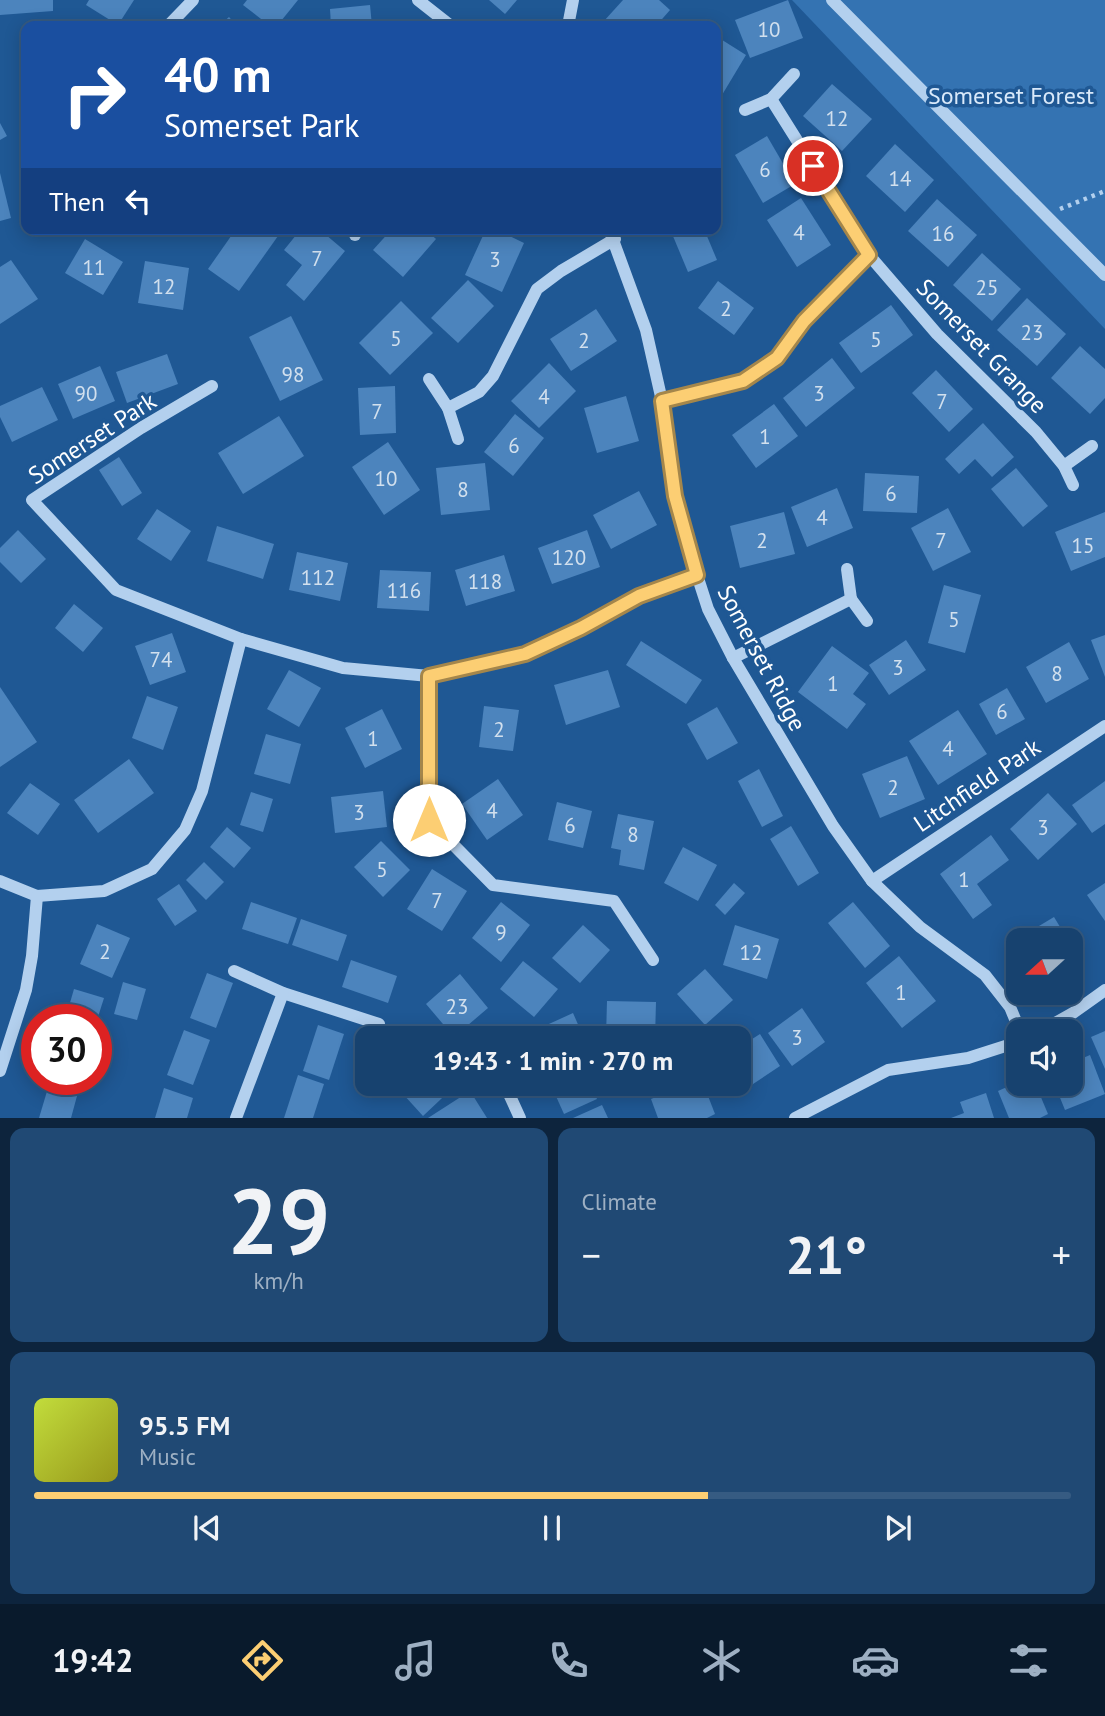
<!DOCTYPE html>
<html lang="en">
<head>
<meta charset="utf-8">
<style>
	body { margin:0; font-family:"PT Sans",sans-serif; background:#204974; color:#f1f3f6; height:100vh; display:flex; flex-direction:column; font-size:26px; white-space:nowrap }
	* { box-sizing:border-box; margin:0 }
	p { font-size:23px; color:#9eb0c3 }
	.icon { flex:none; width:38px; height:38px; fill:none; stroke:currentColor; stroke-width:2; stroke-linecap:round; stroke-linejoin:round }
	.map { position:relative; height:1118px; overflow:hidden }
	.side { display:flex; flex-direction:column; gap:10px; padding:10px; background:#0d243d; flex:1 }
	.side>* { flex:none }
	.banner { position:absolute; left:21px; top:21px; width:700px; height:214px; border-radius:14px; box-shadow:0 4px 18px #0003,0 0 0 2px #365b82; background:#1a4fa0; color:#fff; overflow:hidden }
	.needle { width:46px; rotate:249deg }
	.tools { position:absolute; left:1006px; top:928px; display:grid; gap:14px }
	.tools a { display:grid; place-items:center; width:77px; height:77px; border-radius:14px; background:#17426f; box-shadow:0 4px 18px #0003,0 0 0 2px #365b82; font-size:35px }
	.speed { position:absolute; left:21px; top:1004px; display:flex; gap:14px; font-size:35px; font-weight:700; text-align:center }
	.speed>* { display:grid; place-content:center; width:91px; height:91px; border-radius:50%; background:#17426f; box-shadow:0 4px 18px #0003,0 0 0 2px #365b82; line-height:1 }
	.speed .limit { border:10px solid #d22; background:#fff; color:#111 }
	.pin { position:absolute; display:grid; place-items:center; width:60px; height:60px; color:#fff; margin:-30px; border:4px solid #fff; border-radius:50%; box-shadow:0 2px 7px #0007 }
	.me { position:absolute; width:77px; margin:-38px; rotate:0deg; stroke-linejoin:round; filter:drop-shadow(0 0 5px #0008) }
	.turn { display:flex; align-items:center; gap:24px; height:147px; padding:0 28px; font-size:32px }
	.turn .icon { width:91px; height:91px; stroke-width:2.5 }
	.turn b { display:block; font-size:49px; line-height:60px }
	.then { display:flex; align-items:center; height:66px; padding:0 28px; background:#0003; gap:14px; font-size:26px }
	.big { font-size:52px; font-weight:600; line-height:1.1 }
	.side .card { flex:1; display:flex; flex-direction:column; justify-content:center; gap:10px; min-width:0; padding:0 24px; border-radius:14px; background:#204974 }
	.side .dial { align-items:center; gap:0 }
	.dial b { font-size:91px; line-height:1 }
	.song { display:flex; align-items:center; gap:21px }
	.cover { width:84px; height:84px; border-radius:10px; background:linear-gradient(135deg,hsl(70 70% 55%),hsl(60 70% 35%)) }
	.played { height:7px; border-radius:4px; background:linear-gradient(90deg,#fcce73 65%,#365b82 65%) }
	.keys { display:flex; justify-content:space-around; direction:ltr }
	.heat { display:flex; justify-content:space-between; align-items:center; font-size:38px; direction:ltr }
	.side .tiles { flex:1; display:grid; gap:10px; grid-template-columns:1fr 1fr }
	.card:last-child { grid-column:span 2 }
	.trip { position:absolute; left:355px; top:1026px; width:396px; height:70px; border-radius:14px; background:#17426f; box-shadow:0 4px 18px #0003,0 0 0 2px #365b82; font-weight:600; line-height:70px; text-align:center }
	.tabs { display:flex; height:112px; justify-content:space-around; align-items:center; background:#091a2c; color:#9eb0c3 }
	.tabs .icon { width:49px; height:49px }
	.tabs .selected { color:#fcce73 }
	.tabs b { font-size:32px; color:#f1f3f6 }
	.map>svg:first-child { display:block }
	.green { fill:#3473b2 }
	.building { fill:#4c84bd }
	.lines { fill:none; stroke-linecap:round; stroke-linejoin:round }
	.path { stroke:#b3d0ee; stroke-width:4.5; stroke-dasharray:3.5 5; stroke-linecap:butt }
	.minor { stroke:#b3d0ee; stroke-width:12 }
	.route-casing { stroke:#a4864b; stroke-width:18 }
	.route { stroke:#fcce73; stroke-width:12 }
	.labels { text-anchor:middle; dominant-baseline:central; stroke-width:7; stroke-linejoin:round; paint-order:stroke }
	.number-label { font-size:21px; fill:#d2e0ee }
	.park-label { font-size:24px; fill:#d9e9fa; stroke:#1f5894 }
	.street-label { font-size:24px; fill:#fff; stroke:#1f5894 }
</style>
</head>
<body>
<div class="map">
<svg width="1105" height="1118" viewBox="0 0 1105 1118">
	<rect width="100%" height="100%" fill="#1f5894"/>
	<polygon class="green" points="792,0 1105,0 1105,329"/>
	<g class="building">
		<polygon points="0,0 53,0 53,11 0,15"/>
		<polygon points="89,0 134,0 118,25 86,5"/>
		<polygon points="247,0 298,0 277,26 270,26 243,5"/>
		<polygon points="489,0 517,0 505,14"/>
		<polygon points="623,0 659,0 670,10 656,26 610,26 604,21"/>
		<polygon points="788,0 803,38 750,58 735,20"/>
		<polygon points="370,5 372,26 331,26 330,9"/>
		<polygon points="229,17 237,26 219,26"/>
		<polygon points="719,38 746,55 716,105 716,43"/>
		<polygon points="832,84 872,119 842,151 803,116"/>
		<polygon points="0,123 7,136 0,140"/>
		<polygon points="767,136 795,184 763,203 735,155"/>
		<polygon points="895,144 934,180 905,212 866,176"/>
		<polygon points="0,173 11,218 0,221"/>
		<polygon points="801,198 831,245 797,267 767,220"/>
		<polygon points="937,199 977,235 948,267 908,231"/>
		<polygon points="236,229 269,229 278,236 239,291 208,269"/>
		<polygon points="301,229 319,229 345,251 304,301 286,285 302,265 284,250"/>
		<polygon points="392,229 425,229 436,239 403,277 373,250"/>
		<polygon points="486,229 495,229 524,243 502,292 465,275"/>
		<polygon points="670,229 704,229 717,260 688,272"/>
		<polygon points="85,239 123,262 103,295 65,273"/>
		<polygon points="982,253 1021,289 992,321 953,285"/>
		<polygon points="11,260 38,299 0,324 0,267"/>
		<polygon points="145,261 189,268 183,310 138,303"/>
		<polygon points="468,280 494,306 458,343 431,318"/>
		<polygon points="718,281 754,308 734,335 698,308"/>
		<polygon points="1027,298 1066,334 1037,366 997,330"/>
		<polygon points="401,301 433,333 390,375 359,343"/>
		<polygon points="891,305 913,335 861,373 839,343"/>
		<polygon points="596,309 617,341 571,371 550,339"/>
		<polygon points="291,316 323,380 280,401 249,337"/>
		<polygon points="1080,346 1105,369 1105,398 1090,414 1051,378"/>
		<polygon points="167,354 178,384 127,403 116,372"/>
		<polygon points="832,358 855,388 806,427 783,398"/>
		<polygon points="549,363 576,391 539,428 511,401"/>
		<polygon points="100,366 115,401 73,419 58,384"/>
		<polygon points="936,370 973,409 949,432 912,393"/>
		<polygon points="395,386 396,433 360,435 358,388"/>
		<polygon points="42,387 58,420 12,442 0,417 0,406"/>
		<polygon points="626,396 639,441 597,453 584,408"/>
		<polygon points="774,404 798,436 756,468 732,435"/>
		<polygon points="515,414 544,438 513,476 484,452"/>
		<polygon points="279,416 304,456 243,494 218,453"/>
		<polygon points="983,423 1014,457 992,477 975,459 959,474 945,459"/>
		<polygon points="388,442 420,490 384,515 352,467"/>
		<polygon points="119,457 142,493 122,506 99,470"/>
		<polygon points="485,463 490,510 441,515 436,468"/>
		<polygon points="1016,468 1048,506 1023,527 991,489"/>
		<polygon points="865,473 919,476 917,513 863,511"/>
		<polygon points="837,488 853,528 807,547 791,507"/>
		<polygon points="639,491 657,525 611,549 593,515"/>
		<polygon points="948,508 971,552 933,571 911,528"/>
		<polygon points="157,509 191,531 171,561 137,539"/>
		<polygon points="784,512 795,554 740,568 730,526"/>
		<polygon points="1105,512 1105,557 1071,571 1055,532"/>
		<polygon points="217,526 274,544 263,579 207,561"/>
		<polygon points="18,530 46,559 21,583 0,562 0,548"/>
		<polygon points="587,530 600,567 552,584 538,548"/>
		<polygon points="297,552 348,563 340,601 289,590"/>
		<polygon points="504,555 515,591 466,606 455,570"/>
		<polygon points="380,570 431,572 429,611 377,608"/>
		<polygon points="944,585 981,595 965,653 928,643"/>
		<polygon points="74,604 103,628 83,652 55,628"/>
		<polygon points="172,633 186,672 150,685 135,646"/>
		<polygon points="1105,635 1105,677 1091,640"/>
		<polygon points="906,640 926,670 889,695 869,665"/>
		<polygon points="641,641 702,680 686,704 626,665"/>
		<polygon points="1069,642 1089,679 1046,703 1026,667"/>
		<polygon points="832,646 869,673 853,694 866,704 847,729 798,692"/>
		<polygon points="289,670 321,688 299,727 267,709"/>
		<polygon points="608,670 620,707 566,725 554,685"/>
		<polygon points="0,687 37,742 0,767"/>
		<polygon points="1007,688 1025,719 996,735 979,704"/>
		<polygon points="147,696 178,707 163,750 132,738"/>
		<polygon points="484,706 519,710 513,751 479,747"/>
		<polygon points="717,707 738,743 707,760 687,724"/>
		<polygon points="382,709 402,749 365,768 345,728"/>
		<polygon points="958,710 987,754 938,785 909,741"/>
		<polygon points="266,734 301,744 290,784 254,774"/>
		<polygon points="907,756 925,799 880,818 862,774"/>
		<polygon points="129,759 154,793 98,833 74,800"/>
		<polygon points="759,769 783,816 762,827 738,781"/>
		<polygon points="498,779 523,815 487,840 462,804"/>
		<polygon points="1105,781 1105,824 1092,833 1072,805"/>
		<polygon points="30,783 60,804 38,835 7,813"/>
		<polygon points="383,791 387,827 335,833 331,797"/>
		<polygon points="251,792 273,799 263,832 240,825"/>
		<polygon points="1048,793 1077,824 1038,860 1010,829"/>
		<polygon points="557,802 592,811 583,848 548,840"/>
		<polygon points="618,814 654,821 644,870 619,865 621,850 611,848"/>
		<polygon points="791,826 819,873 798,886 770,839"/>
		<polygon points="227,827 251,848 234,868 210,847"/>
		<polygon points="991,835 1009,860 977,884 992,905 973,919 940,874"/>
		<polygon points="381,841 410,870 383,897 354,867"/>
		<polygon points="683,847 717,865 698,901 664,883"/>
		<polygon points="204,862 224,882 206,900 186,880"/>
		<polygon points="432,869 467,891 442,931 407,909"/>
		<polygon points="734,883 745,893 725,915 715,905"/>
		<polygon points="1105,883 1105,921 1087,895"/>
		<polygon points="179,884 197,911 175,926 157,899"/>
		<polygon points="251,902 297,918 288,944 242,929"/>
		<polygon points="501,902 530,925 501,962 472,938"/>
		<polygon points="853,902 890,946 865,968 828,923"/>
		<polygon points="1054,917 1068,940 1020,940 1019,938"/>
		<polygon points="301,919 347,935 338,961 292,945"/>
		<polygon points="97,924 130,938 112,978 80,964"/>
		<polygon points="583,925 610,950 580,983 552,958"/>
		<polygon points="735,925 779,939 767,979 723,965"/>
		<polygon points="1071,945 1083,965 1071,973"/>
		<polygon points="899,956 936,1001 902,1028 866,983"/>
		<polygon points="351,960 397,976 388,1003 342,987"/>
		<polygon points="523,961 558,989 534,1017 500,989"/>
		<polygon points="705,969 733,1000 705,1025 677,994"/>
		<polygon points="207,973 233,983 216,1028 190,1018"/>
		<polygon points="460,974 488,1008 454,1037 426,1004"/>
		<polygon points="123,982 146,989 137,1020 114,1014"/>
		<polygon points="74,989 104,998 97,1020 65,1020"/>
		<polygon points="607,1001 656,1002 655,1038 606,1038"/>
		<polygon points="802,1008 825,1042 792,1066 768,1033"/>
		<polygon points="573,1013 584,1038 529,1038 527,1034"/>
		<polygon points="318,1025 344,1034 329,1080 303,1071"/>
		<polygon points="184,1030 210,1040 193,1085 167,1075"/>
		<polygon points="1105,1031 1105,1069 1091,1037"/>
		<polygon points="760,1034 780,1066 735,1096 727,1083 738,1083 738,1048"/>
		<polygon points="1090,1055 1105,1094 1065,1110 1054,1083 1071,1083 1071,1063"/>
		<polygon points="298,1075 324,1084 313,1118 284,1118"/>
		<polygon points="51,1080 83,1080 79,1092 50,1083"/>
		<polygon points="1018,1082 1035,1083 1048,1114 1040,1118 1009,1118 998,1091"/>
		<polygon points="393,1083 458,1083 423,1116"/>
		<polygon points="550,1083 590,1083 597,1099 564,1114"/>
		<polygon points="691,1083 703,1083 715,1114 707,1118 658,1118 651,1099"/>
		<polygon points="48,1088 77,1096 71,1118 39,1118"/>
		<polygon points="164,1088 193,1098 187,1118 155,1118"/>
		<polygon points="470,1091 487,1118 428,1118"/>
		<polygon points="986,1093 994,1118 951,1118 964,1113 960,1102"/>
		<polygon points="602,1105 608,1118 573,1118"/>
	</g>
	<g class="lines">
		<polyline class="path" points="1060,209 1105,191"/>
		<g class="minor">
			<polyline points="418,0 451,26"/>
			<polyline points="832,0 1105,275"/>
			<polyline points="168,26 193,0"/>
			<polyline points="568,26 573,0"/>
			<polyline points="771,99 869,255 937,334 1036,432 1064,466 1073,485"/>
			<polyline points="745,110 771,99 794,74"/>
			<polyline points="609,229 646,330 662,401 675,496 697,575 708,609 733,658 833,826 872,881 920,927 985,975 1010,1007 1020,1031"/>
			<polyline points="355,235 355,229"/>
			<polyline points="429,379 448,408 458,439"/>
			<polyline points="212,386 141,428 32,500 116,590 241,639 343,668 429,676 525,654 581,629 639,596 697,575"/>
			<polyline points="662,401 743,381 777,358 804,321 869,255"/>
			<polyline points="448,408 479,392 493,376 537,289 561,271 615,239"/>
			<polyline points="1064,466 1092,446"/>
			<polyline points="847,569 851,599 867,621"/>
			<polyline points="733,658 851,599"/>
			<polyline points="429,676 429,820 493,885 614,901 653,960"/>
			<polyline points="0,881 37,896 104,891 152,869 185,830 202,791 241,639"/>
			<polyline points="872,881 1105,726"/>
			<polyline points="234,971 283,993 379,1024"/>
			<polyline points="1041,1031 1073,1013 1105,990"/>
			<polyline points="0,1071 26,990 32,956 37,896"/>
			<polyline points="504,1083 520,1118"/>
			<polyline points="236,1118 283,993"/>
			<polyline points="795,1118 888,1070 968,1058 1018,1042"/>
		</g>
	</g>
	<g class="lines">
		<defs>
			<polyline id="route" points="429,820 429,676 525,654 581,628 639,596 697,575 675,496 662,401 743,381 777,358 804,321 869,255 813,166"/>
		</defs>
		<use href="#route" class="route-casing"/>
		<use href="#route" class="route"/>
	</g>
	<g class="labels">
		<g class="number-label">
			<text x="769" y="29">10</text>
			<text x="837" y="118">12</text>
			<text x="765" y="169">6</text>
			<text x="900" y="178">14</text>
			<text x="799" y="232">4</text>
			<text x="943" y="233">16</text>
			<text x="317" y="258">7</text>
			<text x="495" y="259">3</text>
			<text x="94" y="267">11</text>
			<text x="164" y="286">12</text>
			<text x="987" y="287">25</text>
			<text x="726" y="308">2</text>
			<text x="1032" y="332">23</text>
			<text x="396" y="338">5</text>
			<text x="876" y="339">5</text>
			<text x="584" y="340">2</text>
			<text x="293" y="374">98</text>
			<text x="86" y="393">90</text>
			<text x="819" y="393">3</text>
			<text x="544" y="396">4</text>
			<text x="942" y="401">7</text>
			<text x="377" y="411">7</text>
			<text x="765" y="436">1</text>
			<text x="514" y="445">6</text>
			<text x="386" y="478">10</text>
			<text x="463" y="489">8</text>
			<text x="891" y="493">6</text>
			<text x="822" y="517">4</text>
			<text x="762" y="540">2</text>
			<text x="941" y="540">7</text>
			<text x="1083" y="545">15</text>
			<text x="569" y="557">120</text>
			<text x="318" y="577">112</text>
			<text x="485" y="581">118</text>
			<text x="404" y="590">116</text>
			<text x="954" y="619">5</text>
			<text x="161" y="659">74</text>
			<text x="898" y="667">3</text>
			<text x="1057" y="673">8</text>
			<text x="833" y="683">1</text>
			<text x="1002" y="711">6</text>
			<text x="499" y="729">2</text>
			<text x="373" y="738">1</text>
			<text x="948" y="748">4</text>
			<text x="893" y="787">2</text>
			<text x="492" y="810">4</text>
			<text x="359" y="812">3</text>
			<text x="570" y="825">6</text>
			<text x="1043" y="827">3</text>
			<text x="633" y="834">8</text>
			<text x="382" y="869">5</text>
			<text x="964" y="879">1</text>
			<text x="437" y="900">7</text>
			<text x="501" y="932">9</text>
			<text x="105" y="951">2</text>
			<text x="751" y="952">12</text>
			<text x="901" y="992">1</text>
			<text x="457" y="1006">23</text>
			<text x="797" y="1037">3</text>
		</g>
		<g class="park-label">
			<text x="1011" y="95">Somerset Forest</text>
		</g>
		<g class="street-label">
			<text transform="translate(982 346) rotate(46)">Somerset Grange</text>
			<text transform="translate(92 438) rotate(-33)">Somerset Park</text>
			<text transform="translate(762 658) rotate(62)">Somerset Ridge</text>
			<text transform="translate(977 785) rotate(-34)">Litchfield Park</text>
		</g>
	</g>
</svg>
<div class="tools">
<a><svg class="needle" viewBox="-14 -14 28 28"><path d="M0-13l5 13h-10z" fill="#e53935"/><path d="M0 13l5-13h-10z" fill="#9eb0c3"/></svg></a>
<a><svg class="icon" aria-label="sound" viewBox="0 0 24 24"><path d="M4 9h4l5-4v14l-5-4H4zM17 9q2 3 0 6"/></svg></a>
</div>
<div class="speed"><div class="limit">30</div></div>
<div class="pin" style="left:813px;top:166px;background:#d93025"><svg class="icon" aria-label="arrive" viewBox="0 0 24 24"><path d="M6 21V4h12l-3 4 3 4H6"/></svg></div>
<svg class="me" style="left:429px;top:820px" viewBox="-20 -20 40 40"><circle r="19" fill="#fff"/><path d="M0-13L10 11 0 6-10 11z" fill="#fcce73"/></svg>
<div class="trip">19:43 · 1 min · 270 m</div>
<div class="banner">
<div class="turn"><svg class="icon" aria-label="right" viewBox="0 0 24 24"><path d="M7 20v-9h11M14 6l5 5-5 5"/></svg><div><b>40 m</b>Somerset Park</div></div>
<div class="then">Then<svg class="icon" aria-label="left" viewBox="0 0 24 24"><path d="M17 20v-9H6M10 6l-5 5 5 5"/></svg></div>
</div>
</div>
<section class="side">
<div class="tiles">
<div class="card dial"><b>29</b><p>km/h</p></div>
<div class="card"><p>Climate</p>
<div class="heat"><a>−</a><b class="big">21°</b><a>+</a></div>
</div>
<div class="card">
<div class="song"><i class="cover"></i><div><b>95.5 FM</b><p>Music</p></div></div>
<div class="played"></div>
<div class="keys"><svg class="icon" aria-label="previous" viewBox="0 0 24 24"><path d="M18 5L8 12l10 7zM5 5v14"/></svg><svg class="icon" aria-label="pause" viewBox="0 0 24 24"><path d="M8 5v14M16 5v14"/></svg><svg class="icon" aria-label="next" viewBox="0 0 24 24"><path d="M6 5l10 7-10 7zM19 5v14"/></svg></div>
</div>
</div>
</section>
<nav class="tabs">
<b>19:42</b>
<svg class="icon selected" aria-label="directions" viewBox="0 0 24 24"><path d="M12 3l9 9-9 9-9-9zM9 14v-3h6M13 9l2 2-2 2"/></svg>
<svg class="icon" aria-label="music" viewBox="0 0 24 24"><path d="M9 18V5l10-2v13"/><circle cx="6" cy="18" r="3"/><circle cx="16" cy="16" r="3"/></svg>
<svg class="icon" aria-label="phone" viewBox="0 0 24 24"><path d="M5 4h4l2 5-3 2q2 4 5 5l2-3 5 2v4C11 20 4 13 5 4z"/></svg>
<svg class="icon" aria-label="climate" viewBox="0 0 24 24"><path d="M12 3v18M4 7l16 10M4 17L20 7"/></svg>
<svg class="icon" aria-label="car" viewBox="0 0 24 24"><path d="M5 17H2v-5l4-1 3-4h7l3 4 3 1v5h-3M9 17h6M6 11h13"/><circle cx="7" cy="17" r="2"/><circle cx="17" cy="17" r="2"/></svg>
<svg class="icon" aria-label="filters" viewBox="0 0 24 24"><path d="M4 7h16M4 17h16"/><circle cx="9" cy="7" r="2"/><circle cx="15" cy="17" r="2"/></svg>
</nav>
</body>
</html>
